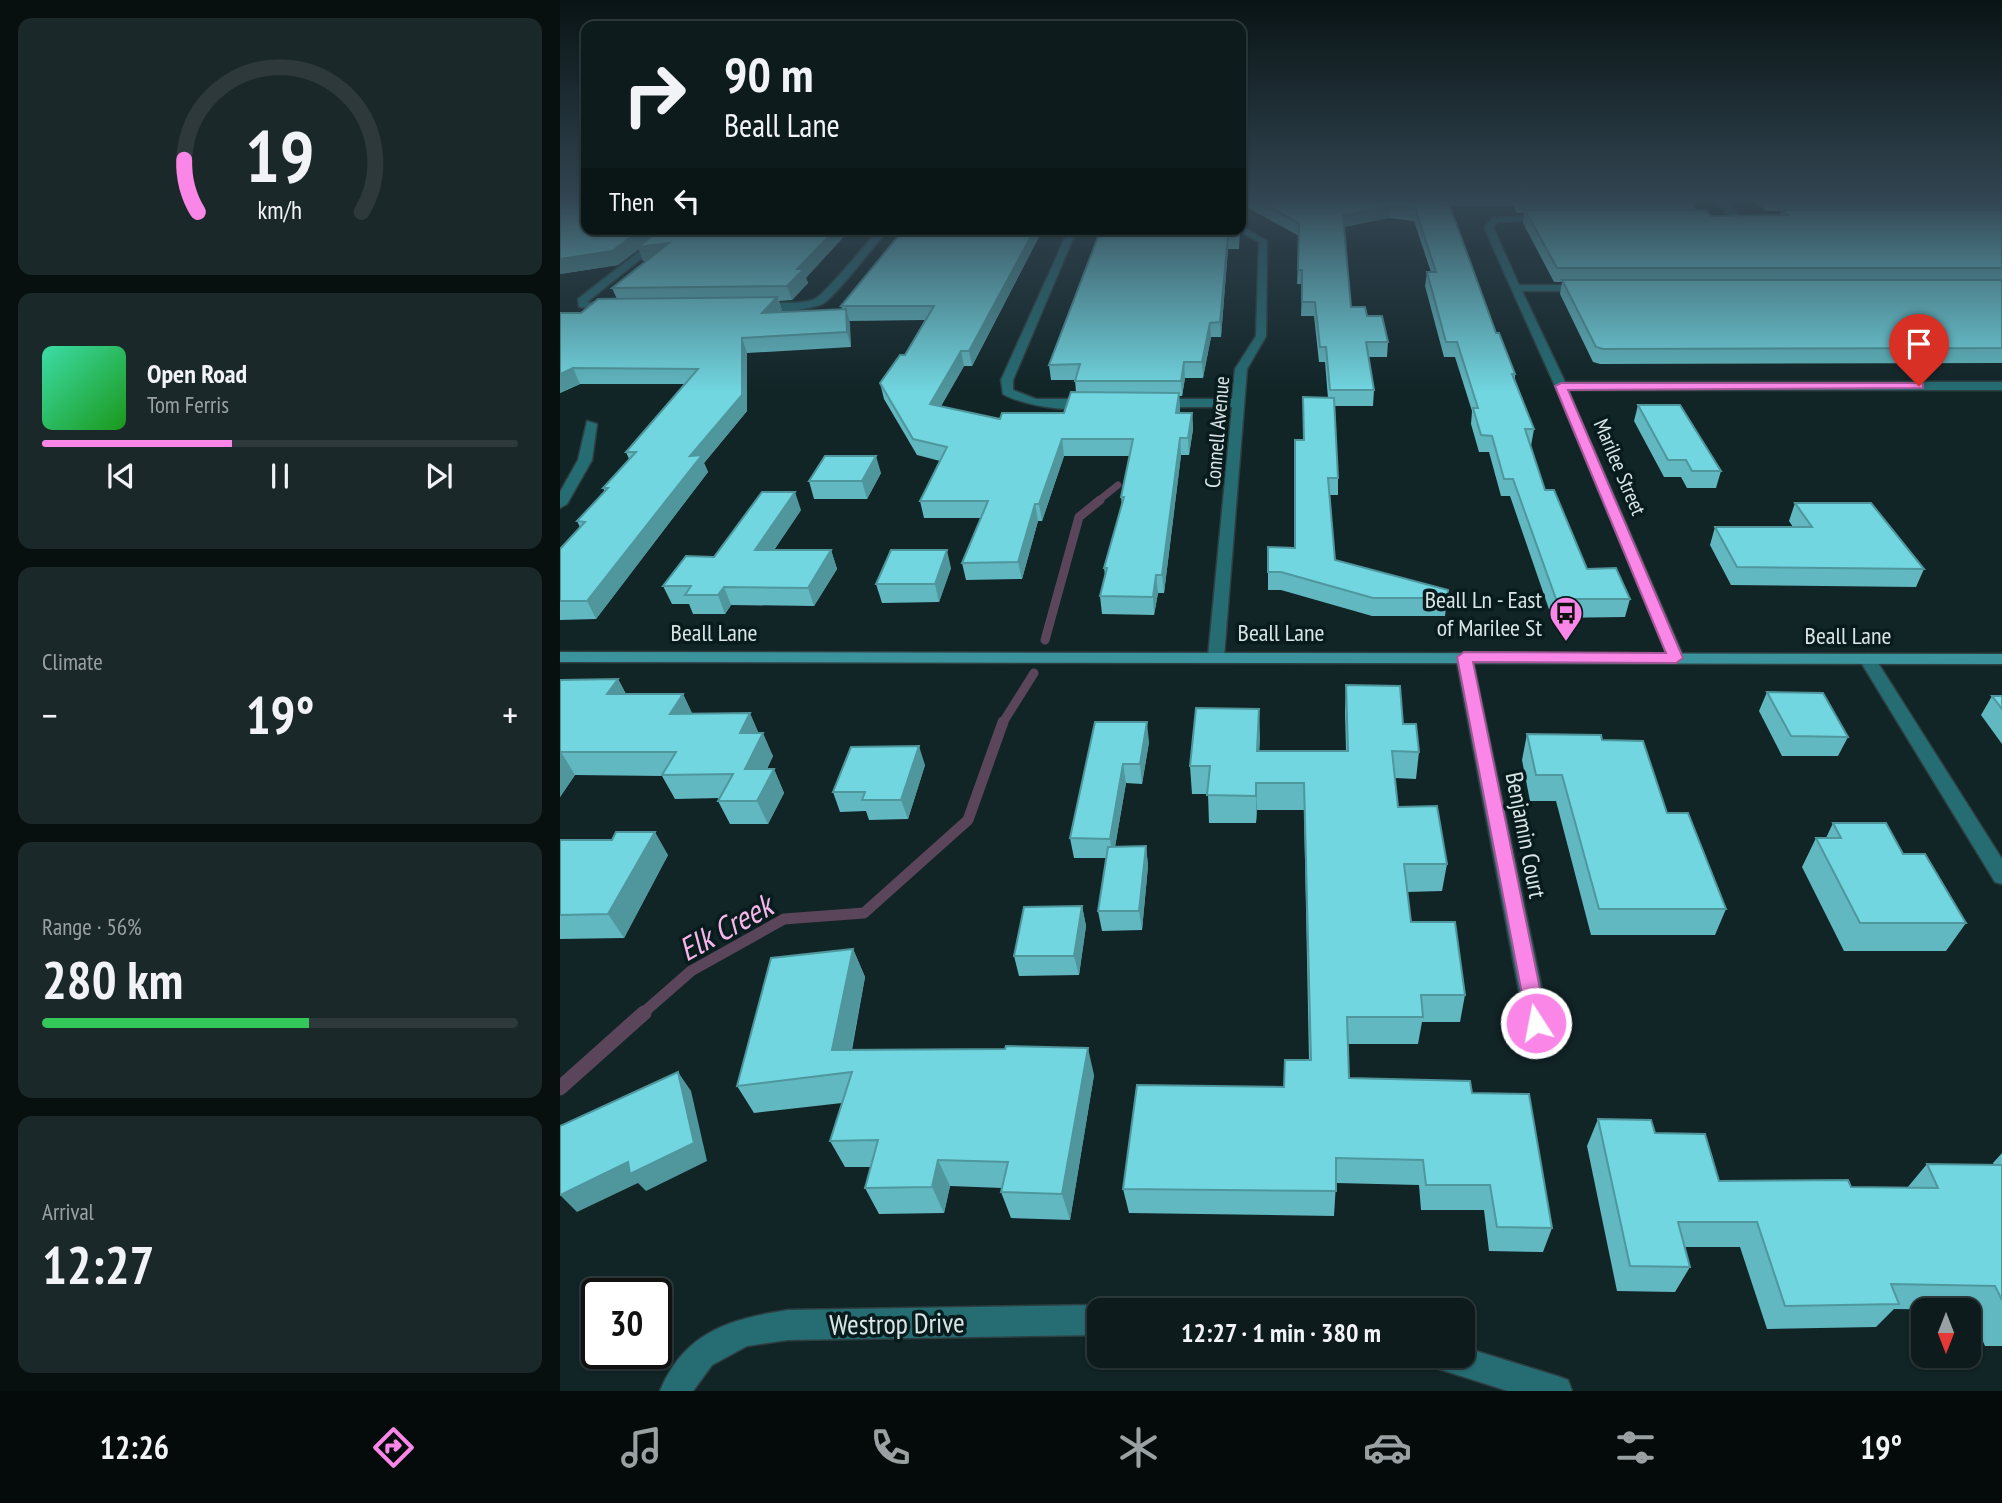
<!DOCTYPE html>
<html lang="en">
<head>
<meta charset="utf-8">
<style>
	body { margin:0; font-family:"PT Sans Narrow",sans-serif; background:#1b2829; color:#f1f3f6; height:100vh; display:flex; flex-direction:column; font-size:26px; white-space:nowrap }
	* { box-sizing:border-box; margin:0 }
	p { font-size:23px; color:#9aa1a3 }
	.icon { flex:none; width:38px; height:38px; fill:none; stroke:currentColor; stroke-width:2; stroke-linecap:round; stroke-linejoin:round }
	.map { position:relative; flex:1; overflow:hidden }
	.details { display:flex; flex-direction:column; gap:18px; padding:18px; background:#070f0f; width:560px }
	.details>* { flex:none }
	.top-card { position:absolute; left:21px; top:21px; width:665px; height:214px; border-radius:14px; box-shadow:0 2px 5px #0004,0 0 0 2px #2d393b; background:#0d1b1c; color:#f1f3f6; overflow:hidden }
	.needle { width:46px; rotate:180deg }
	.fabs { position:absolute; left:1351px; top:1298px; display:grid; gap:14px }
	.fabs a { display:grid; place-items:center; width:70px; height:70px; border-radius:14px; background:#0d1b1c; box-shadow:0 2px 5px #0004,0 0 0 2px #2d393b; font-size:35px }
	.speed { position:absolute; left:21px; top:1278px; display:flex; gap:14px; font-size:35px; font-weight:700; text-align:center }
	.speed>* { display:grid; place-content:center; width:91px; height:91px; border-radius:50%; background:#0d1b1c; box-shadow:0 2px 5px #0004,0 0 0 2px #2d393b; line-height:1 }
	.speed .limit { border:4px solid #111; border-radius:10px; background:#fff; color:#111 }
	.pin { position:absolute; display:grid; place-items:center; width:60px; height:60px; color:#fff; margin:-72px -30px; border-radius:50% 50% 50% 0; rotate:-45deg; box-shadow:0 0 7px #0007 }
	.pin .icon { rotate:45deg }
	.me { position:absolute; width:77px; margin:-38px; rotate:349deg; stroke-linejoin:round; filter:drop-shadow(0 0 5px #0008) }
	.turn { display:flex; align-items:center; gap:24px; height:147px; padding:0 28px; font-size:32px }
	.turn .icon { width:91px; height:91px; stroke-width:2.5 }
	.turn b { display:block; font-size:49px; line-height:60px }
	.then { display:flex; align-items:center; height:66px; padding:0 28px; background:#0003; gap:14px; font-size:26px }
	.big { font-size:52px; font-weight:700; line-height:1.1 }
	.details .widget { flex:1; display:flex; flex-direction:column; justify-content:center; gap:10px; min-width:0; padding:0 24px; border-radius:14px; background:#1b2829 }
	.details .dial { align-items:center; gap:0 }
	.dial svg { height:182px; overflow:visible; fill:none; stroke:#2d393b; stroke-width:7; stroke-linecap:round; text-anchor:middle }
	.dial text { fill:#f1f3f6; stroke:none }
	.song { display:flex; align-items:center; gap:21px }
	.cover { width:84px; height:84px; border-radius:10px; background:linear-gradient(135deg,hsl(160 70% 55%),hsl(120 70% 35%)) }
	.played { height:7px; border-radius:4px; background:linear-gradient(90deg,#fa87e7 40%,#2d393b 40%) }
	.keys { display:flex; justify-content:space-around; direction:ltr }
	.heat { display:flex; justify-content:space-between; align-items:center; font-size:38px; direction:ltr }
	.charge { height:10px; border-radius:5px; background:linear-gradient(90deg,#34c759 56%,#2d393b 0) }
	.trip { position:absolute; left:527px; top:1298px; width:388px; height:70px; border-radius:14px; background:#0d1b1c; box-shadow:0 2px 5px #0004,0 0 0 2px #2d393b; font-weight:700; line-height:70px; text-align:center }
	.menu { display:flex; height:112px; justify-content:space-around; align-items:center; background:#050b0b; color:#9aa1a3 }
	.menu .icon { width:49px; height:49px }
	.menu .selected { color:#fa87e7 }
	.menu b { font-size:32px; color:#f1f3f6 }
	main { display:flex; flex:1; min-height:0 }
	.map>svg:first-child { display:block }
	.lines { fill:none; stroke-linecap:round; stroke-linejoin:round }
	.stream-far3 { stroke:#5b455b; stroke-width:7 }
	.stream-far2 { stroke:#5b455b; stroke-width:9 }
	.stream-far1 { stroke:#5b455b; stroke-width:11 }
	.stream { stroke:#5b455b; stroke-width:15 }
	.street-casing { stroke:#2d3f41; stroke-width:3 }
	.secondary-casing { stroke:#2d3f41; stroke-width:3 }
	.street { fill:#256c73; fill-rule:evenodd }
	.secondary { fill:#3b949d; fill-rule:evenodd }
	.wall { fill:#61b8c1 }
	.shaded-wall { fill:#4f969d }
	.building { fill:#71d6e0; stroke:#4f969d; stroke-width:2 }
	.route { fill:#fa87e7; stroke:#a25896; stroke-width:2 }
	.labels { text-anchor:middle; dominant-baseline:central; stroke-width:7; stroke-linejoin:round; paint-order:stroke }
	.far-street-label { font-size:21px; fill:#dae5e6; stroke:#081b1d }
	.poi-label { font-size:24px; fill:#dae5e6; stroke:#081b1d; text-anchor:end }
	.street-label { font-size:24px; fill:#dae5e6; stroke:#081b1d }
	.near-street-label { font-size:28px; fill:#dae5e6; stroke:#081b1d }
	.near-water-label { font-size:32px; font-style:italic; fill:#f7b6ea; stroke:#081b1d }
</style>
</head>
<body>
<main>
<section class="details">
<div class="widget dial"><svg viewBox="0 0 100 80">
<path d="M14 69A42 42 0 1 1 86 69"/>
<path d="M14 69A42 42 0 0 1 8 46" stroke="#fa87e7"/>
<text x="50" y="56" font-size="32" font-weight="700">19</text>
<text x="50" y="72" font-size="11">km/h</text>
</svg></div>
<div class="widget">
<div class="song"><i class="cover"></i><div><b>Open Road</b><p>Tom Ferris</p></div></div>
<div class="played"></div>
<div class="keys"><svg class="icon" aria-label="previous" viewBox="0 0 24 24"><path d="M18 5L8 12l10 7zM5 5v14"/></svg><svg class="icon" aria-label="pause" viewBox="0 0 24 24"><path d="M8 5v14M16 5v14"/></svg><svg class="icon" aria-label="next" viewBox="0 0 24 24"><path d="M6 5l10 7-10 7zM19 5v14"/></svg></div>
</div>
<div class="widget"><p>Climate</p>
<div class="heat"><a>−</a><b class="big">19°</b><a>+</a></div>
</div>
<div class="widget"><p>Range · 56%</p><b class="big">280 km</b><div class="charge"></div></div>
<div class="widget"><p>Arrival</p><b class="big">12:27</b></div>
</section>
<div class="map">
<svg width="1442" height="1391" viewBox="0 0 1442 1391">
	<rect width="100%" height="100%" fill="#112426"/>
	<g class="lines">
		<polyline class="stream-far3" points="538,501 558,485"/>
		<g class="stream-far2">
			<polyline points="485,640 519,517 540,500"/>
			<polyline points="442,724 474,673"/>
		</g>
		<polyline class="stream-far1" points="82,1014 131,971 224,919 304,913 408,820 443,722"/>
		<polyline class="stream" points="0,1088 84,1013"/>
		<defs>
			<g id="street">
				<polygon points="1153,198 1161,198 1179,215 1179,219 1173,219"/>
				<polygon points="990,215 987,220 938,222 933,227 959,285 1022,285 1027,288 1022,291 962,291 1005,382 1442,382 1442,390 1008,390 1124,658 1122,662 1110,662 995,386 926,232 925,226 933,218"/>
				<polygon points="681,226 707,241 706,336 687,369 664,657 656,662 648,657 672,407 597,407 591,403 597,399 672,399 675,369 696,336 699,242 678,231"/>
				<polygon points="108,229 118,229 27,302 57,306 57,310 19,307 18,299"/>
				<path d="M319,229H328C317,243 275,296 264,303C252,310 206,315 195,308C210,298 237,307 255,299C265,294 308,242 319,229Z"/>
				<path d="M509,229H517L453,380V390L476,399H531L537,403C519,416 461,405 443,394L441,380Z"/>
				<polygon points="27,421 37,424 32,460 7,504 0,508 0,492 18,460"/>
				<polygon points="904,652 912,657 989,1023 985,1030 977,1033 969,1030 965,1023 896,657"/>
				<polygon points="1307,654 1313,655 1442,859 1442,884 1435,882 1299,659"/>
				<path d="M539,1305L550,1311H539V1335L228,1340L187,1346L152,1365L133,1391H100C124,1332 170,1319 228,1310Z"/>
				<polygon points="903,1347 997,1376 1008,1380 1012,1391 948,1391 873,1367 869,1356 903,1356"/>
			</g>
			<polygon id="secondary" points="0,652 1442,654 1442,664 0,662"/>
		</defs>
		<use href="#street" class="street-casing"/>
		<use href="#secondary" class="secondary-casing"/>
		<use href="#street" class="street"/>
		<use href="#secondary" class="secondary"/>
	</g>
	<g class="wall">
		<polygon points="0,198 246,278 248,283 232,300 219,301 222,311 221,312 282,309 281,306 483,229 412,366 404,366 381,406 440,419 504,413 516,392 515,380 491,380 489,365 541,229 680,229 679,249 668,249 661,337 651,337 643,378 625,378 622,396 619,396 620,413 632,413 633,429 629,455 621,455 604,593 598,593 594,615 542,614 540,596 545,575 544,568 562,505 561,497 570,456 504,456 482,521 478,521 462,579 406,580 402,563 421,518 364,518 360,501 380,461 357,455 324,399 320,383 345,355 365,320 289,321 291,347 187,353 187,411 144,463 148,472 36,619 0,620 0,549 20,527 17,521 45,492 43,488 69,459 66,452 125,384 20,384 0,393 21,313 57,299 52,288 87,260 83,261 79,249 58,265 0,274"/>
		<polygon points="681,198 1135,198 1137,199 1134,210 1151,216 1220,215 1221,211 1206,211 1190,198 1442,198 1442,363 1040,364 1033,362 1000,294 1002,282 994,282 963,223 964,213 957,213 953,206 890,206 936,333 955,374 955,379 974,429 971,446 985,490 1027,569 1070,599 1065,617 992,618 950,496 941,496 929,452 919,452 911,424 912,411 895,357 884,357 865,286 867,272 871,272 854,221 829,218 784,227 791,307 807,316 828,342 827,357 808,357 814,390 813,406 774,406 778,478 778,495 770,495 775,560 888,590 885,616 812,616 721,590 708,590 708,572 735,548 743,440 768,398 765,362 759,362 754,316 741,316 742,284 737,284 739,236 683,205 681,224"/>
		<polygon points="1078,405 1161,471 1156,488 1127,488 1121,477 1104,477 1074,421"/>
		<polygon points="321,473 307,499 254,499 249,481"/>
		<polygon points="1235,503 1364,569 1356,587 1171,585 1150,545 1155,527 1233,527 1229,521"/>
		<polygon points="241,510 214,550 271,550 277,569 254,606 171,605 165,614 133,614 129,604 112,604 103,586"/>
		<polygon points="391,568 379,602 322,603 316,584"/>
		<polygon points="58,679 66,694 123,694 132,714 199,733 213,756 207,769 214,769 224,793 208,824 170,824 158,801 160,798 115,799 102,776 15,775 0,797 0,680"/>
		<polygon points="786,685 843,724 859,752 856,779 835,778 838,807 887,864 882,891 847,892 851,922 905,995 900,1022 862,1022 858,1044 788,1044 789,1078 912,1093 992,1228 983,1252 929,1251 924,1210 861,1210 859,1185 776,1183 774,1216 569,1213 563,1189 724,1087 749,1060 744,810 697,810 696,823 649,823 648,794 632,794 630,766 700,736 699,751 786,751 785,712"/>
		<polygon points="1207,692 1288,737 1278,756 1222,756 1199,711"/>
		<polygon points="1432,696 1442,696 1442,744 1421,715"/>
		<polygon points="535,722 589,742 582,784 566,783 555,847 586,846 588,866 582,930 542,931 538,911 546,858 514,858 510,838"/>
		<polygon points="967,734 1042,740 1107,813 1166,909 1155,935 1031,935 996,801 970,801 962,760"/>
		<polygon points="365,765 348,819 309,820 306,811 280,812 273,792"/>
		<polygon points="1273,823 1343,854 1406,923 1386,951 1284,951 1242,867 1256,838 1266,838"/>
		<polygon points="0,840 108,855 64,938 0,939"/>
		<polygon points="522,906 526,926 519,975 459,976 454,956"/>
		<polygon points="293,949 305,977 292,1050 534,1075 510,1220 451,1218 441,1192 442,1188 390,1186 384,1213 319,1214 305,1188 311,1167 285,1167 270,1141 282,1103 194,1113 177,1086"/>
		<polygon points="1038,1119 1095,1133 1159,1181 1291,1187 1347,1188 1367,1164 1434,1165 1433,1163 1442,1153 1442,1346 1425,1346 1409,1310 1334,1309 1316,1327 1207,1329 1180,1247 1125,1247 1130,1267 1115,1292 1057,1291 1027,1146"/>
	</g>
	<g class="shaded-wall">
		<polygon points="682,198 683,205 681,224 681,211"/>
		<polygon points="830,206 829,218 782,227 783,215"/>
		<polygon points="82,229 103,229 114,256 83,261 79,249 58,265 0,274 0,259"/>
		<polygon points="276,229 291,229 246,278 248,283 232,300 227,286 237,269"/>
		<polygon points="475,229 483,229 412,366 409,351"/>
		<polygon points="668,236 668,249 661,337 660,322"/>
		<polygon points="217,297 222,311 206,328 202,313"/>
		<polygon points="286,309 290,323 291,347 287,332"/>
		<polygon points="650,323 651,337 643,378 642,362"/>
		<polygon points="182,338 187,353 187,411 144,463 148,472 36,619 27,601 130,456"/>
		<polygon points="401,351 404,366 373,420 370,404"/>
		<polygon points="624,362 625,378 622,396 621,381"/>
		<polygon points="13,368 20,384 0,393 0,374"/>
		<polygon points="619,393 620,409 617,429 616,413"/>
		<polygon points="632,413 633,429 629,455 628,438"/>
		<polygon points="620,438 621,455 604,593 602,575"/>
		<polygon points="502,439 504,456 482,521 479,504"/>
		<polygon points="316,456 321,473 307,499 302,481"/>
		<polygon points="235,492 241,510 202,568 195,550"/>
		<polygon points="475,504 478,521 462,579 458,562"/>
		<polygon points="271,550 277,569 254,606 248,588"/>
		<polygon points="387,550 391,568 379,602 375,584"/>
		<polygon points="596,575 598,593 594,615 593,597"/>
		<polygon points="164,587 171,605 165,614 158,595"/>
		<polygon points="58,679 70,702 47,694"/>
		<polygon points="123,694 134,717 110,714"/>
		<polygon points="699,709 700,736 698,778 697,751"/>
		<polygon points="190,713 200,736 180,733"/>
		<polygon points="587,722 589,742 582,784 580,764"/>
		<polygon points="203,733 213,756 195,792 185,769"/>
		<polygon points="359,746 365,765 348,819 341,800"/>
		<polygon points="1,752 15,775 0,797 0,754"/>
		<polygon points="563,764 566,783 553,858 550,839"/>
		<polygon points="214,769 224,793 208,824 197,801"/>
		<polygon points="696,783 697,810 696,823"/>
		<polygon points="95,832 108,855 64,938 48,914"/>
		<polygon points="586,846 588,866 582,930 579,911"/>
		<polygon points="522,906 526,926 519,975 514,956"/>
		<polygon points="293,949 305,977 287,1073 272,1050"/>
		<polygon points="528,1048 534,1075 510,1220 502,1194"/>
		<polygon points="118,1072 131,1091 147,1161 86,1191 78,1183 17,1212 0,1195"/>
		<polygon points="378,1160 390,1186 384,1213 372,1187"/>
	</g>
	<g class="building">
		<polygon points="0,198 26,198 26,229 82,229 52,251 0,259"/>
		<polygon points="692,198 887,198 936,333 939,333 955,374 952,374 974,429 965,429 985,490 994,490 1027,569 1056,568 1070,599 996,599 953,479 944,479 932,436 921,435 913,408 918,408 897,342 886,342 867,272 876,272 855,208 830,206 783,215 791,307 805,307 807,316 822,316 828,342 806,342 814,390 770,390 766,347 760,347 755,302 742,302 742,270 738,270 739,223"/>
		<polygon points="957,198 1135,198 1137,199 959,200"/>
		<polygon points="1208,198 1442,198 1442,199 1209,199"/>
		<polygon points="965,210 1146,210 1151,216 1228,215 1222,210 1442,210 1442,268 997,268"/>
		<polygon points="101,229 276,229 237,269 244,269 227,286 52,288 109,243 78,247"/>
		<polygon points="344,229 475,229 409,351 401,351 370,404 440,419 442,413 504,413 511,392 619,393 616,413 632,413 628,438 620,438 602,575 596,575 593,597 540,596 547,568 544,568 564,497 561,497 573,439 502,439 479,504 475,504 458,562 402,563 428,501 360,501 387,447 353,439 320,383 340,355 345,355 374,306 281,306"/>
		<polygon points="541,229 679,229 679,236 668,236 660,322 650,323 642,362 624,362 621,381 515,381 520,364 489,365"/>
		<polygon points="1002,280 1442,280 1442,348 1043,349 1036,347"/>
		<polygon points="217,297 202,313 286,309 287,332 182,338 182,395 130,456 142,455 27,601 0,601 0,549 25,522 17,521 48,488 43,488 76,452 66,452 138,369 13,368 0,374 0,313 21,313 38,299"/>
		<polygon points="743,397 774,398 778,478 768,478 775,560 888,590 887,598 813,598 721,572 708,572 708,547 735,548 735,440 744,440"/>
		<polygon points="1078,405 1120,405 1161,471 1132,471 1126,460 1108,460"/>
		<polygon points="265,456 316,456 302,481 249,481"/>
		<polygon points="202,492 235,492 195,550 271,550 248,588 164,587 158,595 125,595 131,586 103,586 126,556 154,557"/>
		<polygon points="1235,503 1311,503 1364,569 1177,567 1155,527 1252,527"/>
		<polygon points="331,550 387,550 375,584 316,584"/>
		<polygon points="58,679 47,694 123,694 110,714 190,713 180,733 203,733 185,769 214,769 197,801 158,801 173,774 102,775 116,752 1,752 0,754 0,680"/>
		<polygon points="786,685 840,686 843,724 856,724 859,752 832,751 838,807 877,806 887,864 844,864 851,922 895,922 905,995 861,995 863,1017 787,1017 789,1078 910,1081 912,1093 969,1094 992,1228 937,1227 930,1185 866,1185 863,1160 776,1158 776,1191 563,1189 577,1085 724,1087 725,1060 751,1060 744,783 696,783 696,796 647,795 650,766 630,766 636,708 699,709 697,751 788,751"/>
		<polygon points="1207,692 1263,693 1288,737 1231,736"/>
		<polygon points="1432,696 1442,696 1442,709"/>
		<polygon points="535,722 587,722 580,764 563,764 550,839 510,838"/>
		<polygon points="967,734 1041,735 1042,740 1083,741 1107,813 1128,813 1166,909 1039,909 1002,775 976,775"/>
		<polygon points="359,746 341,800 302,800 305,792 273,792 291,747"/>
		<polygon points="1273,823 1326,823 1343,854 1365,854 1406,923 1300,923 1256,838 1281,838"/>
		<polygon points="56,832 95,832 48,914 0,915 0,840 52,840"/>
		<polygon points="586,846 579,911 538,911 548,847"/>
		<polygon points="522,906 514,956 454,956 464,907"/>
		<polygon points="293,949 272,1050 445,1049 446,1046 528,1048 502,1194 441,1192 448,1162 378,1160 372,1187 305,1188 318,1140 270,1141 292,1072 177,1086 211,958"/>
		<polygon points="118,1072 134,1143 70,1174 68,1162 0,1195 0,1126"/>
		<polygon points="1038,1119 1091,1120 1095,1133 1145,1134 1159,1181 1288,1180 1291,1187 1378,1188 1367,1164 1442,1165 1442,1300 1435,1286 1331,1284 1339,1304 1225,1306 1197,1222 1118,1222 1130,1267 1070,1266"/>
	</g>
	<linearGradient id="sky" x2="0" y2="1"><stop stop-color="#091415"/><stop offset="0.51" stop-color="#324552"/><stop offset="1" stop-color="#324552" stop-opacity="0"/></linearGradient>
	<rect width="1442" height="392" fill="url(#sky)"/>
	<polygon class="route" points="1359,383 1363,384 1363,388 1008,390 1123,658 1116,663 913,662 987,1023 984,1030 976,1032 969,1030 897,657 904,652 1106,653 995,386 1001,383"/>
	<defs>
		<symbol id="bus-pin" viewBox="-11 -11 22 30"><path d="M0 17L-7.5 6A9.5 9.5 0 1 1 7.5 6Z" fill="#fa87e7" stroke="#081b1d"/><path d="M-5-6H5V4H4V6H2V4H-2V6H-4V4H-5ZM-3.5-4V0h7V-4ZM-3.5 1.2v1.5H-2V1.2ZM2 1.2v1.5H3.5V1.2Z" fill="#111"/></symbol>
	</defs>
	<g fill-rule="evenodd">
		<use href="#bus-pin" x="987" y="594" width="38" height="52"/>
	</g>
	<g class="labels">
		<g class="far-street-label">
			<text transform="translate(657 432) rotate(-85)">Connell Avenue</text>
			<text transform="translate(1060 467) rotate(67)">Marilee Street</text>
		</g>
		<g class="poi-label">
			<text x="982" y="599">Beall Ln - East<tspan x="982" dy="28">of Marilee St</tspan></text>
		</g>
		<g class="street-label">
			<text x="154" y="632">Beall Lane</text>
			<text x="721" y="632">Beall Lane</text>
			<text x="1288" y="635">Beall Lane</text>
			<text transform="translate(966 835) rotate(79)">Benjamin Court</text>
		</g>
		<g class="near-street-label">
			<text transform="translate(337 1323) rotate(-1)">Westrop Drive</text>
		</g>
		<g class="near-water-label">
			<text transform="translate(165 927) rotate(-29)">Elk Creek</text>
		</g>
	</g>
</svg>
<div class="fabs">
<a><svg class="needle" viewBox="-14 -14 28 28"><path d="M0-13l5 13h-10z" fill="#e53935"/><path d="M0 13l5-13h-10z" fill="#9aa1a3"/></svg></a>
</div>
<div class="speed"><div class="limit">30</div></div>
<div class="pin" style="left:1359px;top:386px;background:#d93025"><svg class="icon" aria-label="arrive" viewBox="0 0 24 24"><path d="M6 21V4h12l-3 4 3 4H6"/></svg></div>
<svg class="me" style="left:976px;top:1023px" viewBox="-20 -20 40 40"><circle r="17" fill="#fa87e7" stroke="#fff" stroke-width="3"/><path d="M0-11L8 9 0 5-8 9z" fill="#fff"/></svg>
<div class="trip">12:27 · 1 min · 380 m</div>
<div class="top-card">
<div class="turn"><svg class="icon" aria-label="right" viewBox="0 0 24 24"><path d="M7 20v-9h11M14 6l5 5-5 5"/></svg><div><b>90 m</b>Beall Lane</div></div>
<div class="then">Then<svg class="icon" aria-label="left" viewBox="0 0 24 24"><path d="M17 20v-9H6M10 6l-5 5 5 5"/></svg></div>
</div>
</div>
</main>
<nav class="menu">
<b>12:26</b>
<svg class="icon selected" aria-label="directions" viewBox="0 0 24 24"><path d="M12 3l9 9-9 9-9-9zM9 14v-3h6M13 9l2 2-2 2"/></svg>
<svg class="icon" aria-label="music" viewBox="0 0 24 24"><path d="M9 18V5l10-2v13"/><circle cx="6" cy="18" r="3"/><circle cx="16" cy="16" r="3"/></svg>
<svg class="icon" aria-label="phone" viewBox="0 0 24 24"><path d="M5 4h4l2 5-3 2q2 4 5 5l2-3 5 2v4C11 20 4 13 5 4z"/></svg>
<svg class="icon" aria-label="climate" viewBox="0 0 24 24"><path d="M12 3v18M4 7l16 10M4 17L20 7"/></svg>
<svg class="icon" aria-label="car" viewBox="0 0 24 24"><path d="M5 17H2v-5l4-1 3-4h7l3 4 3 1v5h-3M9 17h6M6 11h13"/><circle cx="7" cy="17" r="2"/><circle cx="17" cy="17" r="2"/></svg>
<svg class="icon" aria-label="filters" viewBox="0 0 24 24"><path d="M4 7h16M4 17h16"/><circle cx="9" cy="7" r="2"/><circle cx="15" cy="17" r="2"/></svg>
<b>19°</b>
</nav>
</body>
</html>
